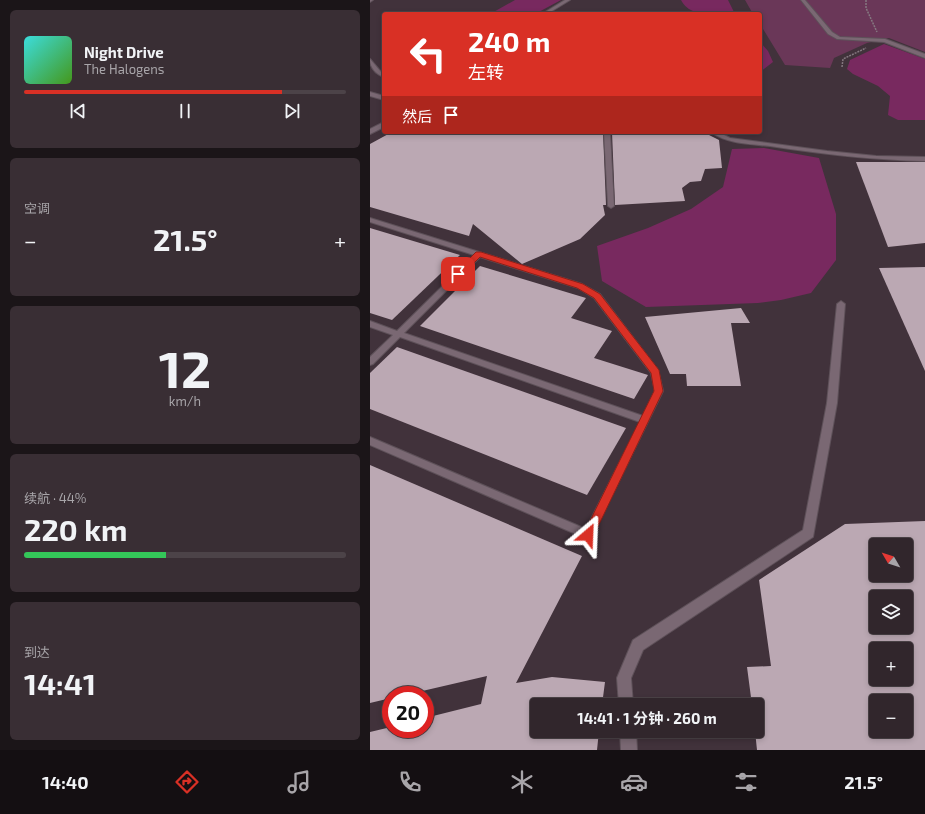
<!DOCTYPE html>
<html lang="zh">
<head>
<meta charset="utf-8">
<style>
	body { margin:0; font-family:"Exo 2","Noto Sans SC",sans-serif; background:#392e34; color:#f1f3f6; height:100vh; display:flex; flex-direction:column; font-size:15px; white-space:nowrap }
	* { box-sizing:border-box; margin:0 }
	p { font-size:13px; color:#a8a5a9 }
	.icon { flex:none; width:22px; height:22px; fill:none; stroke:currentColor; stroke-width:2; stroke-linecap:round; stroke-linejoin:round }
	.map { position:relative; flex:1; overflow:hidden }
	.sheet { display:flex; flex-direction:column; gap:10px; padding:10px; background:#1b1518; width:370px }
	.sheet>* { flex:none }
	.guide { position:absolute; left:12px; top:12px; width:380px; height:122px; border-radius:4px; box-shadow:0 2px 6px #0003,0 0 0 1px #4c4348; background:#d93025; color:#fff; overflow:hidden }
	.needle { width:26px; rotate:309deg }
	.controls { position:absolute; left:499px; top:538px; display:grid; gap:8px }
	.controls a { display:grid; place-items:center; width:44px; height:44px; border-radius:4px; background:#31262c; box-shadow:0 2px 6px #0003,0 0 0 1px #4c4348; font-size:20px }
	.speed { position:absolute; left:12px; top:686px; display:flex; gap:8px; font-size:20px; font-weight:700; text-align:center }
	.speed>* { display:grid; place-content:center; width:52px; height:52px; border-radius:50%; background:#31262c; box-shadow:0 2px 6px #0003,0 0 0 1px #4c4348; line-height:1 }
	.speed .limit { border:6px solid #d22; background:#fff; color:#111 }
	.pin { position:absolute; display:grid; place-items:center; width:34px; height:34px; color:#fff; margin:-17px; border-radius:8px; box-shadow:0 2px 6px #0006 }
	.me { position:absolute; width:44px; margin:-22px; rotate:26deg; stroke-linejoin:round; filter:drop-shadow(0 0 3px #0008) }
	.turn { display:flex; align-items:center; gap:14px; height:84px; padding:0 20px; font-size:18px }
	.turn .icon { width:52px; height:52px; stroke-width:2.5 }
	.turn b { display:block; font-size:28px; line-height:34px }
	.then { display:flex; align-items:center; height:38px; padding:0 20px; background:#0003; gap:8px; font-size:15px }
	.big { font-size:30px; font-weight:700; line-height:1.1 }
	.sheet .card { flex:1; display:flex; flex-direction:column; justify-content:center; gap:6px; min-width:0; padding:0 14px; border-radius:6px; background:#392e34 }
	.sheet .dial { align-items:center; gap:0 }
	.dial b { font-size:52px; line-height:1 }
	.song { display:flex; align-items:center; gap:12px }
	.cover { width:48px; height:48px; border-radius:6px; background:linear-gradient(135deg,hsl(180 70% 55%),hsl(100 70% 35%)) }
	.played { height:4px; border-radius:2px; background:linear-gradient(90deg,#d93025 80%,#4c4348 80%) }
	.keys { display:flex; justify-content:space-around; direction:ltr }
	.heat { display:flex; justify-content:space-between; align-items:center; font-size:22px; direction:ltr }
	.charge { height:6px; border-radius:3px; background:linear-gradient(90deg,#34c759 44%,#4c4348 0) }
	.trip { position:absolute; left:160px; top:698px; width:234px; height:40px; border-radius:4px; background:#31262c; box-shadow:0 2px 6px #0003,0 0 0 1px #4c4348; font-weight:700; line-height:40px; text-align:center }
	.tab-bar { display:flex; height:64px; justify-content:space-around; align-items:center; background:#140f12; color:#a8a5a9 }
	.tab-bar .icon { width:28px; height:28px }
	.tab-bar .active { color:#d93025 }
	.tab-bar b { font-size:18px; color:#f1f3f6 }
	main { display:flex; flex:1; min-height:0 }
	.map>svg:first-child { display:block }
	.green { fill:#6a3758 }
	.water { fill:#78295f }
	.building { fill:#bba8b3; fill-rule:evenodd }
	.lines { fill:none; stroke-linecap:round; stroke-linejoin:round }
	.service-casing { stroke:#5e5159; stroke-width:2 }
	.minor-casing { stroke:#5e5159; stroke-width:2 }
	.secondary-casing { stroke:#5e5159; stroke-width:2 }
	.path { stroke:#857880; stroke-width:1.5; stroke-dasharray:2 1; stroke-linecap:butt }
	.service { fill:#7a6873; fill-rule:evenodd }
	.minor { fill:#7a6873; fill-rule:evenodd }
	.secondary { fill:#7a6873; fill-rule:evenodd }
	.route { fill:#d93025; stroke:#8d1f18 }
</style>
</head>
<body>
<main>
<section class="sheet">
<div class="card">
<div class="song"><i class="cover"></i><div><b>Night Drive</b><p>The Halogens</p></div></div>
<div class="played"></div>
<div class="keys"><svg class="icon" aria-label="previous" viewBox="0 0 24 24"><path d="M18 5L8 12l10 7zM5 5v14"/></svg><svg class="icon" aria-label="pause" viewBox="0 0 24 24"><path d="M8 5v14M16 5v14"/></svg><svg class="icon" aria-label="next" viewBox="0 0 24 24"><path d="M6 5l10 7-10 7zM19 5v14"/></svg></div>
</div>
<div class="card"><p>空调</p>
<div class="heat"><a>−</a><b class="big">21.5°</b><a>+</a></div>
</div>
<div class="card dial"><b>12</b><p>km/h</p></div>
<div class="card"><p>续航 · 44%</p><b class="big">220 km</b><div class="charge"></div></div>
<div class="card"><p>到达</p><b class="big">14:41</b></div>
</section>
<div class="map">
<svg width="555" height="750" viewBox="0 0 555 750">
	<rect width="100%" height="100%" fill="#41323b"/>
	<polygon class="green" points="375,0 555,0 555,52 519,38 497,43 464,58 460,68 415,65 390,24 390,14 383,14"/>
	<g class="water">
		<polygon points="145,0 191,0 165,14 120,14"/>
		<path d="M311,0H358L365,14C347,14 321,19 311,0Z"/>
		<polygon points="390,42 398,51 403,62 390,72"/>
		<polygon points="514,44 555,59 555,120 528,120 518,115 520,96 508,86 483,74 477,69 480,60"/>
		<polygon points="394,148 449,158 466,214 466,260 441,293 411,300 388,303 276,307 232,281 227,246 278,228 321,209 353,187 362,149"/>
	</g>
	<g class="building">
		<polygon points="22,132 233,132 236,205 233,205 235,215 210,239 152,264 103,224 99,236 0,207 0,144"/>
		<polygon points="242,132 326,132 327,135 339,135 349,140 352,168 335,169 331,181 320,182 312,188 315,201 245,205"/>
		<polygon points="486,162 555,162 555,243 518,247"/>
		<polygon points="0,228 90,255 22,320 0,313"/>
		<polygon points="110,266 216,298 201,318 242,331 224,358 278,375 264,399 50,326"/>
		<polygon points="555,267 555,371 509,268"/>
		<polygon points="371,308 380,323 361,323 371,386 317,386 316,374 300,374 275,317"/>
		<polygon points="27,347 256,428 217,495 0,409 0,373"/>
		<polygon points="0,465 212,556 146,683 182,677 235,682 232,705 167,705 167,731 229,731 227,750 0,750 0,732 21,727 21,729 55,729 55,718 111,704 117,676 35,695 21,695 21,698 0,703"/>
		<path d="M555,521V750H387L385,731H387V705H382L377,667L401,666L389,580L475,524ZM506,545H536V575H506ZM506,597H536V627H506ZM506,649H536V679H506ZM506,701H536V731H506Z"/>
	</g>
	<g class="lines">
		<defs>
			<g id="service">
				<polygon points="234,132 240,132 244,206 241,208 238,206"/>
				<path d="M341,132H348L360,138L457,151L506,156L555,157V161C503,160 452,154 400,146C381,144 357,144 341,132Z"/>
				<path d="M0,218L212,284L230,294L288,370L293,391L221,538L218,540L215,538L0,445V437L216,529L270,422L30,337L3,364L0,365V357L23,335L0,327V321L27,331L104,255L0,222ZM110,257L208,288L224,298L281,373L285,391L273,416L34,333Z"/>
			</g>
			<g id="minor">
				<polygon points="0,0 3,0 0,2"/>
				<polygon points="431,0 435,0 462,32 470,37 515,39 555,54 555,58 514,42 467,39 458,34"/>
				<path d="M0,59L11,72L14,73V77C6,74 0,68 0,59Z"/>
				<polygon points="0,92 14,96 14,100 0,96"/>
				<polygon points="471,301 475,304 467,403 443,537 273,650 261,678 263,705 249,705 247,678 263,640 433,530 457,403 467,304"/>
				<polygon points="250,731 266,731 267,750 251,750"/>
			</g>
			<g id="secondary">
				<polygon points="195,0 200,0 177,14 172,14"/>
				<polygon points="14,122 14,127 0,134 0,129"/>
			</g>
		</defs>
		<use href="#service" class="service-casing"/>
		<use href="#minor" class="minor-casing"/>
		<use href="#secondary" class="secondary-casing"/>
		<g class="path">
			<polyline points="496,0 496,8 507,32"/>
			<polyline points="472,67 473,59 496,48"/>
		</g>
		<use href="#service" class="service"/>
		<use href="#minor" class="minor"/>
		<use href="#secondary" class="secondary"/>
	</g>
	<polygon class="route" points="106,252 111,252 213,284 230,294 289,370 293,391 222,539 218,540 215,539 213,535 284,391 281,373 224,298 207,288 110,257 91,276 86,276 86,272"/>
</svg>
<div class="controls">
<a><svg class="needle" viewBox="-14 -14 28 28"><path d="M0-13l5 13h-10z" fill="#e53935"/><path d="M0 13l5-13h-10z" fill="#a8a5a9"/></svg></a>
<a><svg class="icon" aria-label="layers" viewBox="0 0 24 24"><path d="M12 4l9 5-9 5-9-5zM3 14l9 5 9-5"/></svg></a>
<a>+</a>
<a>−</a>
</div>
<div class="speed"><div class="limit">20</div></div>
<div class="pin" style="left:88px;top:274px;background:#d93025"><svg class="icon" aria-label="arrive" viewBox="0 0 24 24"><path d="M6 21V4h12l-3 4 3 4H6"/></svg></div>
<svg class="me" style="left:218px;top:535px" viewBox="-20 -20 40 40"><path d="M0-17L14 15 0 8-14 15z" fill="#d93025" stroke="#fff" stroke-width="4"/></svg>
<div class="trip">14:41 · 1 分钟 · 260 m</div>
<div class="guide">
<div class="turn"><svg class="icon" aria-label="left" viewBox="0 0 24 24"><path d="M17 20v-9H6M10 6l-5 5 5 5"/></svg><div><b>240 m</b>左转</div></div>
<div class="then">然后<svg class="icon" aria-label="arrive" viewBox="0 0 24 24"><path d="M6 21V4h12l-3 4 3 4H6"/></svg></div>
</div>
</div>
</main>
<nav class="tab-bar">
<b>14:40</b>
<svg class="icon active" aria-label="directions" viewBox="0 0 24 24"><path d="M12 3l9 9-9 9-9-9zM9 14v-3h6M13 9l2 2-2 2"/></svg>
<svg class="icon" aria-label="music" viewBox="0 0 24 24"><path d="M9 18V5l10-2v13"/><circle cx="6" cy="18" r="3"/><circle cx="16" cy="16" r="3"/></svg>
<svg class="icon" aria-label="phone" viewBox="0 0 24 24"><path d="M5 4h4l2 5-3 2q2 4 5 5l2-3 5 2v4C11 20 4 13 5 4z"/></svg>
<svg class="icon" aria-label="climate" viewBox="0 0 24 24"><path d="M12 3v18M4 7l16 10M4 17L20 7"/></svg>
<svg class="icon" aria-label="car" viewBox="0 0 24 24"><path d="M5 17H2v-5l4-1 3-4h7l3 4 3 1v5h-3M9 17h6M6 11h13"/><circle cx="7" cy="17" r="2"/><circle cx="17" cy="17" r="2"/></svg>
<svg class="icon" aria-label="filters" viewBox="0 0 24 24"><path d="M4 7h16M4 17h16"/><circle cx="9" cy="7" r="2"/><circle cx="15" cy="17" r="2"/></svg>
<b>21.5°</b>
</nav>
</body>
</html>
